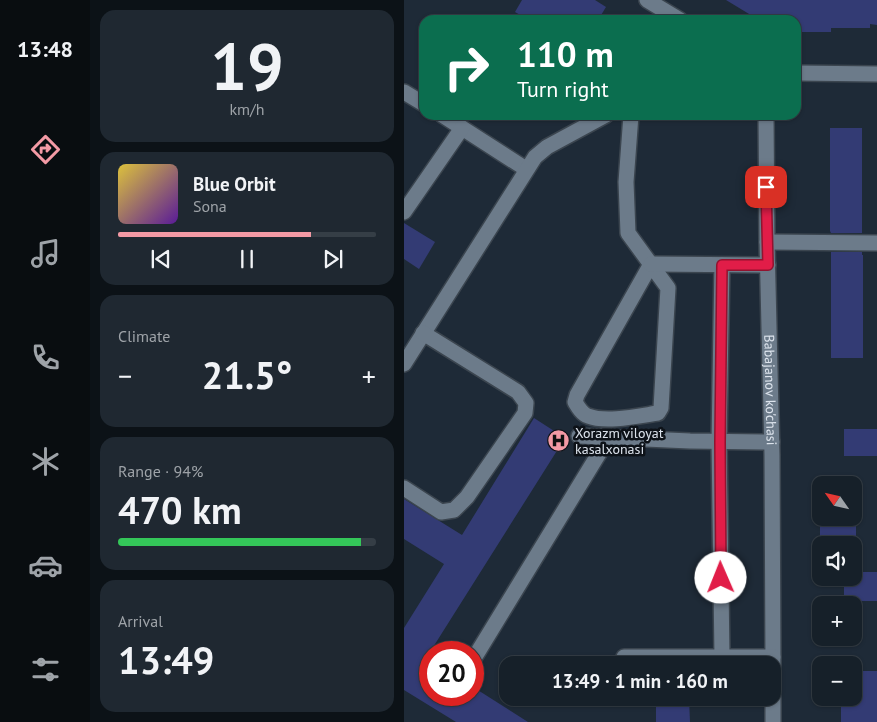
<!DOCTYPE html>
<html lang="en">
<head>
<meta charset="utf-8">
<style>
	body { margin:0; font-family:"PT Sans",sans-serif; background:#1f2831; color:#f1f3f6; height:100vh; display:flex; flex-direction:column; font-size:19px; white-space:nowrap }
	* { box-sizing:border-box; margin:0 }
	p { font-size:16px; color:#9ea3a8 }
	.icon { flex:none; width:28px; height:28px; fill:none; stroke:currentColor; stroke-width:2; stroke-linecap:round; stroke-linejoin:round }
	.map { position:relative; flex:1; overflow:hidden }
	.side { display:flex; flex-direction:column; gap:10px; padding:10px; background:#0c1217; width:314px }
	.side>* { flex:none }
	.guide { position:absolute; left:15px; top:15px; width:382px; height:105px; border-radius:15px; box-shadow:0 1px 4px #0004,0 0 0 1px #353e46; background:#0b6e4f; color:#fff; overflow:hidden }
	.needle { width:32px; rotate:304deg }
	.buttons { position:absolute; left:408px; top:476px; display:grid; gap:10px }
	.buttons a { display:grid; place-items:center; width:50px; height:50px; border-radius:10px; background:#162029; box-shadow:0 1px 4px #0004,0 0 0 1px #353e46; font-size:25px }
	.speed { position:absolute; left:15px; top:641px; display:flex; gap:10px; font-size:25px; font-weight:700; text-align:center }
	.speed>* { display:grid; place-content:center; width:65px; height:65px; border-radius:50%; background:#162029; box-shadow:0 1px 4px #0004,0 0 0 1px #353e46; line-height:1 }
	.speed .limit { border:8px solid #d22; background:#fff; color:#111 }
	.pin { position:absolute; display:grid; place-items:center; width:42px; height:42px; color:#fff; margin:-21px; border-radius:10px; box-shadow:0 2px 8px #0006 }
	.me { position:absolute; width:55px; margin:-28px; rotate:359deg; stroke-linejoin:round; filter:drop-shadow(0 0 4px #0008) }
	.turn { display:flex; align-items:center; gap:18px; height:105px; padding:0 15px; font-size:22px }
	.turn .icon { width:65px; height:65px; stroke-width:2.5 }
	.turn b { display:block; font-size:35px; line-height:42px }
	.big { font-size:38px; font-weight:600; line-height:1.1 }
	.side .card { flex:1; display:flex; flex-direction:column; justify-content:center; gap:8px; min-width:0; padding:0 18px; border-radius:15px; background:#1f2831 }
	.side .dial { align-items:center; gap:0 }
	.dial b { font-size:65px; line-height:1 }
	.song { display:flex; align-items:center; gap:15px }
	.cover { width:60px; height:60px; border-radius:8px; background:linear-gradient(135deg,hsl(50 70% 55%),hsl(270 70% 35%)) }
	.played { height:5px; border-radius:2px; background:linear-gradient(90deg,#f49aa5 75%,#353e46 75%) }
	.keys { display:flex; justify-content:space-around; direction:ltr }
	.heat { display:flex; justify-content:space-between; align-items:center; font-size:28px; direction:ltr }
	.charge { height:8px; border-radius:4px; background:linear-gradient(90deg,#34c759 94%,#353e46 0) }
	.trip { position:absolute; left:95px; top:656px; width:282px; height:50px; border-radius:15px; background:#162029; box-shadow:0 1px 4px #0004,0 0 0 1px #353e46; font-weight:600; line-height:50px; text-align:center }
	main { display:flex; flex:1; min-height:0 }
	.tab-bar { display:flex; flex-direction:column; width:90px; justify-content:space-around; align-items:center; background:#090d10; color:#9ea3a8 }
	.tab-bar .icon { width:35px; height:35px }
	.tab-bar .on { color:#f49aa5 }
	.tab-bar b { font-size:22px; color:#f1f3f6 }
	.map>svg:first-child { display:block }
	.building { fill:#333b74 }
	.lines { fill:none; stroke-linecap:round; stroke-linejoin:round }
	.minor-casing { stroke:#3b454f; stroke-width:18 }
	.minor { stroke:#6c7b8a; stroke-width:15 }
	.route-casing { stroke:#92132f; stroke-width:12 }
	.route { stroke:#e11d48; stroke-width:9 }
	.labels { text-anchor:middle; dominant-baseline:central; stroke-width:5; stroke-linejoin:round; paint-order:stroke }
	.street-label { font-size:14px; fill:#dce3ec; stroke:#0d1218 }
	.poi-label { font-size:14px; fill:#dce3ec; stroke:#0d1218; text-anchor:start }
</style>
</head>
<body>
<main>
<nav class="tab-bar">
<b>13:48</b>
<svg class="icon on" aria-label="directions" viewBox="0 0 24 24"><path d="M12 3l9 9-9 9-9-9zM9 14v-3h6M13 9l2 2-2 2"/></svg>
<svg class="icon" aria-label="music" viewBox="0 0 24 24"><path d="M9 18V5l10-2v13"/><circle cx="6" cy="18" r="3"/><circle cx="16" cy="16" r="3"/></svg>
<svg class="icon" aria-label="phone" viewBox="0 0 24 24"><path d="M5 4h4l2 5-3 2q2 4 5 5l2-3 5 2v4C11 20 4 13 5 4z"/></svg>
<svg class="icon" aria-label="climate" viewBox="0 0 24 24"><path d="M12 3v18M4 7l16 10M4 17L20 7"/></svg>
<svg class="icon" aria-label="car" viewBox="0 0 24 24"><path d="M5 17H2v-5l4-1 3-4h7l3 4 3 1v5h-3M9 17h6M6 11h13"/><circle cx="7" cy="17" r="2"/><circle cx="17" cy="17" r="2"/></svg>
<svg class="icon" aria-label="filters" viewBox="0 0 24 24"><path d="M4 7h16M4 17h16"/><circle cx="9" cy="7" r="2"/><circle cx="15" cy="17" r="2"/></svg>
</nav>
<section class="side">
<div class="card dial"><b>19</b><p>km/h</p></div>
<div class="card">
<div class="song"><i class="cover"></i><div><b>Blue Orbit</b><p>Sona</p></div></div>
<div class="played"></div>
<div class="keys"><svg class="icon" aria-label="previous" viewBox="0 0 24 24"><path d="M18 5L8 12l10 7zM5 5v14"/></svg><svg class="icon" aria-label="pause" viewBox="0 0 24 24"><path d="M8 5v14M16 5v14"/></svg><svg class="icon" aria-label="next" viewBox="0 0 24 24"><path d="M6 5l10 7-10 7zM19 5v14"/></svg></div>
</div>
<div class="card"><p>Climate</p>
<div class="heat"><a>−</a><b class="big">21.5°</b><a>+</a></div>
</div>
<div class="card"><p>Range · 94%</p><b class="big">470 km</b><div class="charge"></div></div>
<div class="card"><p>Arrival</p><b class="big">13:49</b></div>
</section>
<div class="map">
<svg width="474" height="722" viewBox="0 0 474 722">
	<rect width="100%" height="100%" fill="#1e2a37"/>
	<g class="building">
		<polygon points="118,0 191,0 202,7 194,20 125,20 111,12"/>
		<polygon points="322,0 474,0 474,25 466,24 466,28 427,28 427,32 392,32 392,20 355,20"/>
		<polygon points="426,128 458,128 458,233 427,233 426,231"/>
		<polygon points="0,223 31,242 15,269 0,259"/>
		<polygon points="427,252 458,252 458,255 459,255 459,358 427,358"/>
		<polygon points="130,418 161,438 26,652 26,695 69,695 69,687 124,722 52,722 0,690 0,628 40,564 0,539 0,499 58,535"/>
		<rect x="440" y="429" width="34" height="27"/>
		<rect x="416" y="518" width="36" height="27"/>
		<polygon points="449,572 474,572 474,601 440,601 440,578 449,578"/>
		<polygon points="449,671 474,671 474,722 437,722 437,698 449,698"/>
		<polygon points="252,698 285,698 286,722 252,722"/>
	</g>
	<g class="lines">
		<defs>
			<g id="minor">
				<polyline points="243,0 276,20"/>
				<polyline points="392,73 474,74"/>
				<polyline points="0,92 20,104"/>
				<polyline points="38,115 122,169"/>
				<path d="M227,115L222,182L224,233L264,288L257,408L254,413C234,416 202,423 184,416C178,414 174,407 171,402L173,395L247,264"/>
				<path id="s1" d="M362,115L363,242L368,455L369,665"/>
				<polyline points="0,212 58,128"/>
				<polyline points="363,242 474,243"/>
				<polyline points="247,264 364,265"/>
				<polyline points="318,265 315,442 318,657"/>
				<polyline points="0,364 131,157 143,147 202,115"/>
				<polyline points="175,436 286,441 368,442"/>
				<polyline points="0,488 37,512 50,510 63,497 121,413 122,403 114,392 19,333"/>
				<polyline points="69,660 205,437"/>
				<polyline points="220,665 220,657 369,657"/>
				<polyline points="369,698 369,722"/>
			</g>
		</defs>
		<use href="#minor" class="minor-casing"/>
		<use href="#minor" class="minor"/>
	</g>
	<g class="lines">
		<defs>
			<polyline id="route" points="317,578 316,442 318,265 364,265 362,187"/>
		</defs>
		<use href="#route" class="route-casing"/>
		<use href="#route" class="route"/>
	</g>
	<defs>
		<symbol id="hospital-disc" viewBox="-11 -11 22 22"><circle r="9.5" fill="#f49aa5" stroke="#0d1218"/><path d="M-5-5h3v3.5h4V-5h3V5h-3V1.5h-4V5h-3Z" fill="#111"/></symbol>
	</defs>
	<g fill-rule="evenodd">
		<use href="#hospital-disc" x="142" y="428" width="25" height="25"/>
	</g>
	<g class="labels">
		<g class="street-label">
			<text stroke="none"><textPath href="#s1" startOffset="275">Babajanov ko'chasi</textPath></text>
		</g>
		<g class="poi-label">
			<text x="171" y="433">Xorazm viloyat<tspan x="171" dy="16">kasalxonasi</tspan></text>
		</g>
	</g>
</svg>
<div class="buttons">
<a><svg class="needle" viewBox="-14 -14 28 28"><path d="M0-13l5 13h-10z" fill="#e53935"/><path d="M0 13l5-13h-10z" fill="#9ea3a8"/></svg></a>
<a><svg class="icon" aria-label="sound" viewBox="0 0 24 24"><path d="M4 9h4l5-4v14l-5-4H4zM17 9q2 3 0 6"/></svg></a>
<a>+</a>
<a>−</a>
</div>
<div class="speed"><div class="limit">20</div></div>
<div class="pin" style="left:362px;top:187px;background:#d93025"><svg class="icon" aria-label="arrive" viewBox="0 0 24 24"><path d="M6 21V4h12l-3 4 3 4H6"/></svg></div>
<svg class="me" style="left:317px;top:578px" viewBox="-20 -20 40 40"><circle r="19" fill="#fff"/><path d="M0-13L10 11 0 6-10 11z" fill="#e11d48"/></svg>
<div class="trip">13:49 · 1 min · 160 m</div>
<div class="guide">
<div class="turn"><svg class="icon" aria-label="right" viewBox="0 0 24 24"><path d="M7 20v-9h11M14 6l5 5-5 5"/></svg><div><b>110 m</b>Turn right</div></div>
</div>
</div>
</main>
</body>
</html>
